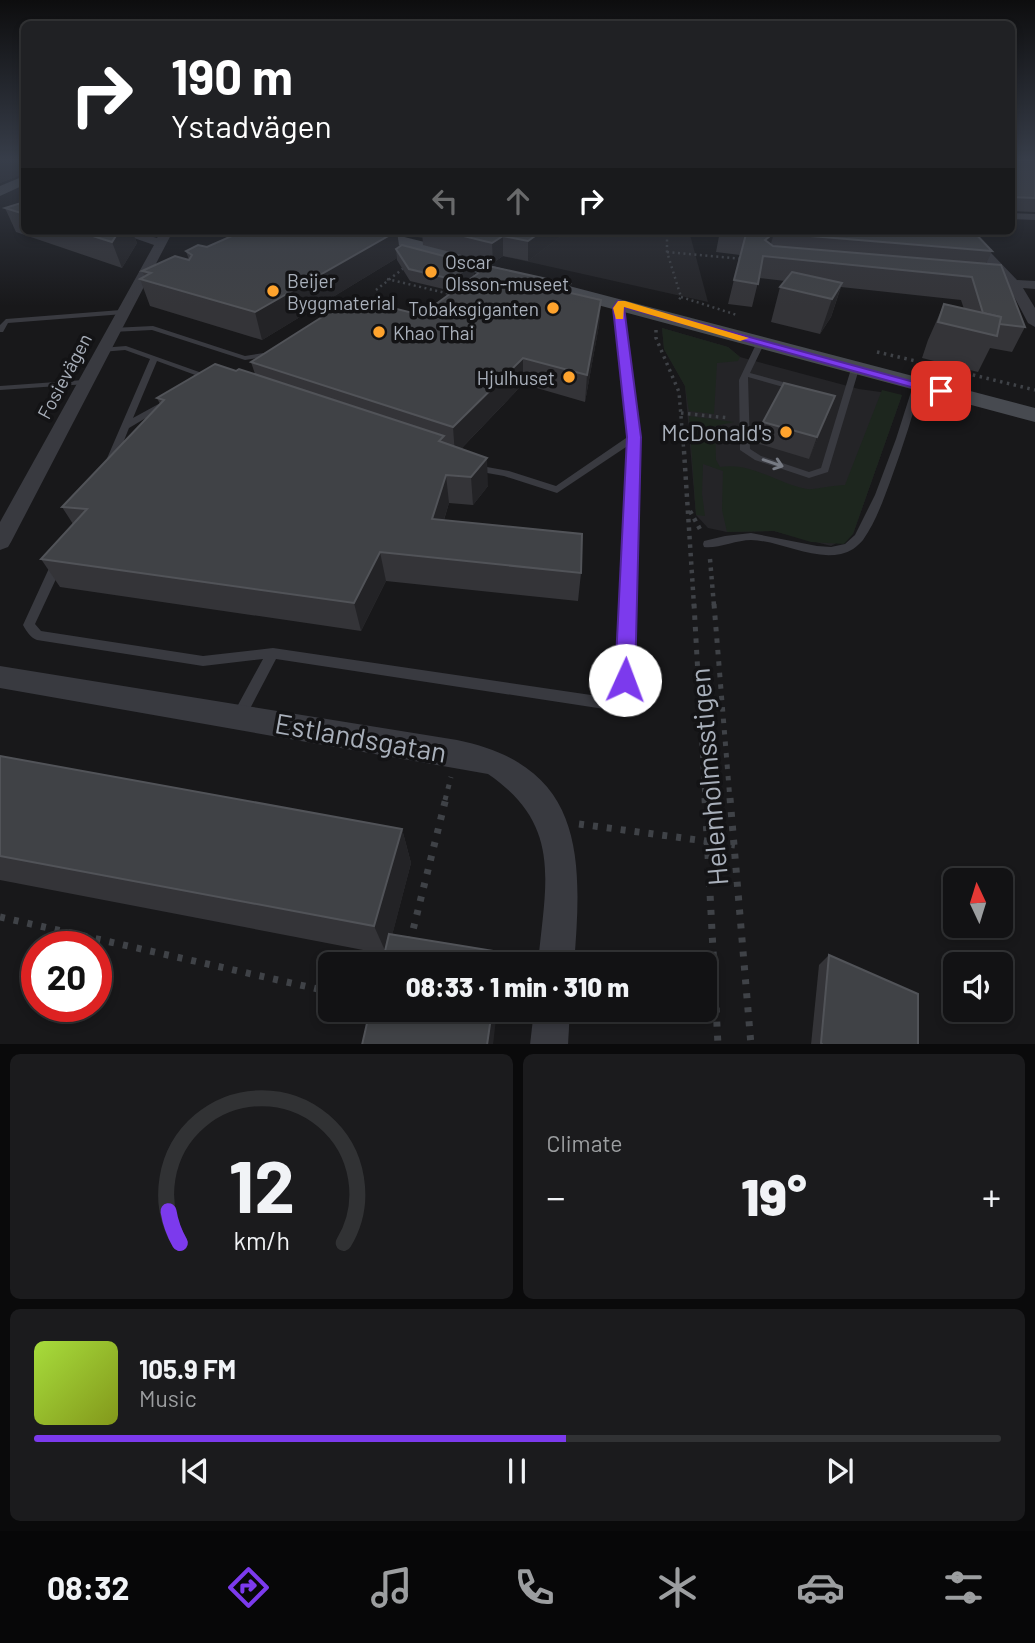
<!DOCTYPE html>
<html lang="en">
<head>
<meta charset="utf-8">
<style>
	body { margin:0; font-family:Barlow,sans-serif; background:#1b1b1d; color:#f1f3f6; height:100vh; display:flex; flex-direction:column; font-size:26px; white-space:nowrap }
	* { box-sizing:border-box; margin:0 }
	p { font-size:23px; color:#9c9ea0 }
	.icon { flex:none; width:38px; height:38px; fill:none; stroke:currentColor; stroke-width:2; stroke-linecap:round; stroke-linejoin:round }
	.map { position:relative; height:1044px; overflow:hidden }
	.drawer { display:flex; flex-direction:column; gap:10px; padding:10px; background:#0a0a0b; flex:1 }
	.drawer>* { flex:none }
	.top-card { position:absolute; left:21px; top:21px; width:994px; height:214px; border-radius:10px; box-shadow:0 4px 10px #0003,0 0 0 2px #313234; background:#202124; color:#fff; overflow:hidden }
	.needle { width:46px; rotate:356deg }
	.fabs { position:absolute; left:943px; top:868px; display:grid; gap:14px }
	.fabs a { display:grid; place-items:center; width:70px; height:70px; border-radius:10px; background:#121214; box-shadow:0 4px 10px #0003,0 0 0 2px #313234; font-size:35px }
	.speed { position:absolute; left:21px; top:931px; display:flex; gap:14px; font-size:35px; font-weight:700; text-align:center }
	.speed>* { display:grid; place-content:center; width:91px; height:91px; border-radius:50%; background:#121214; box-shadow:0 4px 10px #0003,0 0 0 2px #313234; line-height:1 }
	.speed .limit { border:10px solid #d22; background:#fff; color:#111 }
	.pin { position:absolute; display:grid; place-items:center; width:60px; height:60px; color:#fff; margin:-30px; border-radius:14px; box-shadow:0 4px 10px #0006 }
	.me { position:absolute; width:77px; margin:-38px; rotate:2deg; stroke-linejoin:round; filter:drop-shadow(0 0 5px #0008) }
	.turn { display:flex; align-items:center; gap:24px; height:147px; padding:0 35px; font-size:32px }
	.turn .icon { width:91px; height:91px; stroke-width:2.5 }
	.turn b { display:block; font-size:49px; line-height:60px }
	.lanes { display:flex; align-items:center; height:66px; padding:0 35px; background:#0003; justify-content:center; gap:35px; direction:ltr }
	.lanes .off { opacity:.35 }
	.big { font-size:52px; font-weight:800; line-height:1.1 }
	.drawer .card { flex:1; display:flex; flex-direction:column; justify-content:center; gap:10px; min-width:0; padding:0 24px; border-radius:10px; background:#1b1b1d }
	.drawer .dial { align-items:center; gap:0 }
	.dial svg { height:182px; overflow:visible; fill:none; stroke:#313234; stroke-width:7; stroke-linecap:round; text-anchor:middle }
	.dial text { fill:#f1f3f6; stroke:none }
	.song { display:flex; align-items:center; gap:21px }
	.cover { width:84px; height:84px; border-radius:10px; background:linear-gradient(135deg,hsl(80 70% 55%),hsl(70 70% 35%)) }
	.played { height:7px; border-radius:4px; background:linear-gradient(90deg,#7c3aed 55%,#313234 55%) }
	.keys { display:flex; justify-content:space-around; direction:ltr }
	.heat { display:flex; justify-content:space-between; align-items:center; font-size:38px; direction:ltr }
	.drawer .tiles { flex:1; display:grid; gap:10px; grid-template-columns:1fr 1fr }
	.card:last-child { grid-column:span 2 }
	.trip { position:absolute; left:318px; top:952px; width:399px; height:70px; border-radius:10px; background:#121214; box-shadow:0 4px 10px #0003,0 0 0 2px #313234; font-weight:800; line-height:70px; text-align:center }
	.menu { display:flex; height:112px; justify-content:space-around; align-items:center; background:#070708; color:#9c9ea0 }
	.menu .icon { width:49px; height:49px }
	.menu .selected { color:#7c3aed }
	.menu b { font-size:32px; color:#f1f3f6 }
	.map>svg:first-child { display:block }
	.built { fill:#242427 }
	.green { fill:#1d261e }
	.lines { fill:none; stroke-linecap:round; stroke-linejoin:round }
	.path-far5 { stroke:#3f4247; stroke-width:2; stroke-dasharray:2 2.5; stroke-linecap:butt }
	.path-far4 { stroke:#3f4247; stroke-width:2.5; stroke-dasharray:2 3.5; stroke-linecap:butt }
	.path-far3 { stroke:#3f4247; stroke-width:3.5; stroke-dasharray:2.5 4.5; stroke-linecap:butt }
	.path-far2 { stroke:#3f4247; stroke-width:4.5; stroke-dasharray:3.5 5; stroke-linecap:butt }
	.path-far1 { stroke:#3f4247; stroke-width:5; stroke-dasharray:4.5 7; stroke-linecap:butt }
	.path { stroke:#3f4247; stroke-width:7; stroke-dasharray:5 9; stroke-linecap:butt }
	.lane { fill:#393a40; fill-rule:evenodd }
	.street { fill:#393a40; fill-rule:evenodd }
	.secondary { fill:#474a50; fill-rule:evenodd }
	.wall { fill:#343438 }
	.shaded-wall { fill:#232326 }
	.building { fill:#404246; stroke:#515358; stroke-width:2 }
	.oneway { stroke:#777b84 }
	.route { fill:#7c3aed; stroke:#51269a; stroke-width:2 }
	.slow { fill:#f59e0b }
	.poi-dot { fill:#fea32d; stroke:#131315; stroke-width:2.5 }
	.labels { text-anchor:middle; dominant-baseline:central; stroke-width:7; stroke-linejoin:round; paint-order:stroke }
	.far-poi-label { font-size:19px; fill:#a9b0bb; stroke:#131315; text-anchor:start }
	.far-street-label { font-size:19px; fill:#a9b0bb; stroke:#131315 }
	.poi-label { font-size:23px; fill:#a9b0bb; stroke:#131315; text-anchor:end }
	.near-street-label { font-size:28px; fill:#a9b0bb; stroke:#131315 }
</style>
</head>
<body>
<div class="map">
<svg width="1035" height="1045" viewBox="0 0 1035 1045">
	<rect width="100%" height="100%" fill="#18181a"/>
	<g class="built">
		<polygon points="390,231 689,231 708,302"/>
		<polygon points="662,328 728,347 740,357 859,389 902,395 853,534 831,546 774,531 727,532 708,528 696,515 685,386 664,349"/>
	</g>
	<g class="green">
		<polygon points="662,328 728,347 740,357 738,361 717,363 714,414 689,411 685,386 664,349"/>
		<path d="M882,390L902,395L853,534L844,544L811,542L774,531L727,532L722,510L723,471L703,464L702,494L705,516L696,515L689,416L734,422L715,426L716,460L720,467C752,462 776,483 807,489C814,490 834,485 845,485Z"/>
	</g>
	<g class="lines">
		<polyline class="path-far5" points="667,231 667,236"/>
		<g class="path-far4">
			<polyline points="667,234 667,252 681,297 677,302"/>
			<polyline points="667,252 743,259"/>
			<polyline points="387,279 454,295"/>
			<polyline points="376,290 405,267"/>
			<polyline points="681,297 737,315"/>
		</g>
		<g class="path-far3">
			<polyline points="656,330 656,338 679,392 684,453"/>
			<polyline points="877,352 916,361"/>
			<polyline points="932,365 1035,390"/>
			<polyline points="681,413 729,418"/>
		</g>
		<g class="path-far2">
			<polyline points="684,451 694,606"/>
			<polyline points="690,511 701,531"/>
			<polyline points="710,559 714,606"/>
		</g>
		<g class="path-far1">
			<polyline points="694,604 705,800"/>
			<polyline points="714,604 730,800"/>
			<polyline points="445,800 451,777"/>
		</g>
		<g class="path">
			<polyline points="705,798 718,1045"/>
			<polyline points="730,798 751,1045"/>
			<polyline points="579,824 735,845"/>
			<polyline points="0,917 331,992"/>
			<polyline points="410,942 446,798"/>
		</g>
		<g class="lane">
			<path d="M620,302L625,303L622,308L639,437L631,706L629,710L624,712L276,659L244,720L239,722L234,720L232,716L263,659L203,666L37,640C31,638 26,631 23,625L51,564L53,561H61L63,564L35,624L41,631L203,656L273,648L618,699L629,445L557,493L504,476L476,471L471,468L476,465L509,471L556,486L629,436L614,308Z"/>
			<polygon points="121,310 125,312 124,314 8,323 3,332 0,332 0,325 6,319"/>
			<polygon points="153,326 245,356 270,352 274,354 270,356 245,360 152,330 112,332 108,330 112,328"/>
			<polygon points="757,342 764,344 750,373 797,386 798,388 794,390 748,377 750,449 761,456 809,472 821,468 851,369 855,367 859,369 828,472 809,478 755,460 740,450 739,380"/>
			<polygon points="126,346 216,378 215,380 209,380 157,361 133,418 164,401 170,401 171,403 129,428 115,463 110,466 105,463 150,359 125,350 101,352 97,350 101,348"/>
			<path d="M917,373H923L924,375C914,411 903,447 890,482C883,501 875,523 863,540C857,547 850,552 841,554C810,560 781,541 751,540C736,540 717,549 704,547L703,544L704,541L725,536L751,533L817,546L831,547L845,544L855,535L875,495L896,439Z"/>
			<polygon points="84,380 88,382 87,384 0,390 0,386"/>
		</g>
		<g class="street">
			<polygon points="1012,213 1035,214 1035,220 1012,219"/>
			<polygon points="114,231 132,231 157,238 161,231 173,231 11,542 8,547 0,550 0,522 154,245"/>
			<polygon points="957,231 970,231 1017,280 1035,281 1035,289 1023,288 1035,308 1035,327 1028,323 1009,287 976,284 976,278 1002,279"/>
			<path d="M0,666L457,740C584,766 583,855 574,964H538C545,884 564,826 488,774L0,688Z"/>
			<polygon points="534,1010 570,1010 568,1045 530,1045"/>
		</g>
		<g class="secondary">
			<polygon points="24,176 24,185 0,196 0,186"/>
			<polygon points="352,231 380,231 461,251 462,258 1035,408 1035,422 429,260 428,253 354,234"/>
		</g>
	</g>
	<g class="wall">
		<polygon points="0,160 24,160 24,176 23,174 0,183"/>
		<polygon points="1012,160 1035,160 1035,212 1012,211"/>
		<polygon points="24,202 24,231 132,231 137,243 122,268 16,232 5,208"/>
		<polygon points="397,231 399,247 474,264 474,276 452,291 410,281 397,260 397,258 262,340 150,306 140,279 145,277 142,271 189,260 186,251 207,247"/>
		<polygon points="422,231 568,231 528,261 503,256 493,263 423,245"/>
		<polygon points="720,231 973,231 992,251 986,264 1025,327 1012,352 990,348 978,372 922,358 928,340 944,304 964,309 961,300 841,287 831,317 820,334 771,322 780,287 785,281 759,278 752,307 728,304 740,255 716,252"/>
		<polygon points="569,293 601,300 599,325 585,402 523,384 461,449 488,486 473,505 449,503 444,520 581,573 578,601 386,581 361,631 60,587 41,559 73,524 62,507 160,404 157,398 236,371 255,374 251,362 421,315"/>
		<polygon points="827,417 809,459 756,443 763,422"/>
		<polygon points="0,756 402,829 411,863 392,935 384,954 0,880"/>
		<polygon points="829,955 918,1045 811,1045 819,965"/>
	</g>
	<g class="shaded-wall">
		<polygon points="0,160 17,160 23,174 0,183"/>
		<polygon points="18,160 24,160 24,174"/>
		<polygon points="119,231 132,231 137,243 122,268 112,242"/>
		<polygon points="397,231 400,255 396,249 397,258 262,340 255,312"/>
		<polygon points="542,231 568,231 528,261 528,241"/>
		<polygon points="774,233 768,254 765,240"/>
		<polygon points="503,236 503,256 493,263 492,243"/>
		<polygon points="474,264 474,276 452,291 451,279"/>
		<polygon points="842,283 831,317 820,334 832,299"/>
		<polygon points="570,284 569,308 562,291"/>
		<polygon points="601,300 599,325 585,402 587,375"/>
		<polygon points="523,358 523,384 455,455 453,427"/>
		<polygon points="835,396 827,417 809,459 817,437"/>
		<polygon points="487,458 488,486 473,505 471,477"/>
		<polygon points="446,475 449,503 435,548 432,519"/>
		<polygon points="380,552 386,581 361,631 354,603"/>
		<polygon points="402,829 411,863 387,955 374,926"/>
		<polygon points="492,1010 497,1010 493,1045 487,1045"/>
	</g>
	<g class="building">
		<polygon points="1012,160 1035,160 1035,198 1012,197"/>
		<polygon points="24,202 24,214 5,208"/>
		<polygon points="77,231 119,231 112,242"/>
		<polygon points="243,231 397,231 255,312 140,279 151,273 142,271 175,256 189,260 192,255 186,251 198,245 207,247"/>
		<polygon points="443,231 542,231 528,241 503,236 492,243"/>
		<polygon points="723,231 973,231 992,251 774,233 765,240 773,246 1001,265 1025,327 999,324 1001,317 983,313 972,277 763,256 758,284 734,280 746,234"/>
		<polygon points="402,245 474,264 451,279 409,269 396,249"/>
		<polygon points="488,266 570,284 562,291 601,300 587,375 523,358 453,427 251,362 352,298 421,315"/>
		<polygon points="792,272 842,283 832,299 780,287"/>
		<polygon points="944,304 1001,317 997,336 938,322"/>
		<polygon points="215,364 236,371 239,369 444,436 439,441 487,458 471,477 446,475 432,519 582,534 581,573 380,552 354,603 41,559 87,509 62,507 164,400 157,398"/>
		<polygon points="784,383 835,396 817,437 763,422"/>
		<polygon points="0,756 402,829 374,926 0,856"/>
		<polygon points="389,934 500,952 498,964 382,964"/>
		<polygon points="829,955 918,994 918,1045 823,1045 821,1043"/>
		<polygon points="370,1010 492,1010 487,1045 362,1045"/>
	</g>
	<defs><path id="oneway-shaft" d="M-6 0H5M1.5-3L5.5 0L1.5 3" fill="none" stroke-width="1.6" stroke-linecap="round" stroke-linejoin="round" transform="scale(1.75)"/></defs>
	<use class="oneway" href="#oneway-shaft" transform="translate(773 463) rotate(19)"/>
	<linearGradient id="sky" x2="0" y2="1"><stop stop-color="#0d0d0e"/><stop offset="0.52" stop-color="#373d49"/><stop offset="1" stop-color="#373d49" stop-opacity="0"/></linearGradient>
	<rect width="1035" height="306" fill="url(#sky)"/>
	<polygon class="route" points="618,301 947,391 936,394 624,307 641,437 635,680 632,685 625,688 618,685 615,680 627,437 613,308"/>
	<polygon class="slow" points="618,301 625,301 749,338 740,341 624,307 623,319 616,319 613,308"/>
	<g class="poi-dot">
		<circle cx="431" cy="272" r="7"/>
		<circle cx="273" cy="291" r="7"/>
		<circle cx="553" cy="308" r="7"/>
		<circle cx="379" cy="332" r="7"/>
		<circle cx="569" cy="377" r="7"/>
		<circle cx="786" cy="432" r="7"/>
	</g>
	<g class="labels">
		<g class="far-poi-label">
			<text x="445" y="261">Oscar<tspan x="445" dy="22">Olsson-museet</tspan></text>
			<text x="287" y="280">Beijer<tspan x="287" dy="22">Byggmaterial</tspan></text>
			<text x="539" y="308" text-anchor="end">Tobaksgiganten</text>
			<text x="393" y="332">Khao Thai</text>
			<text x="555" y="377" text-anchor="end">Hjulhuset</text>
		</g>
		<g class="far-street-label">
			<text transform="translate(64 376) rotate(-62)">Fosievägen</text>
		</g>
		<g class="poi-label">
			<text x="772" y="432">McDonald's</text>
		</g>
		<g class="near-street-label">
			<text transform="translate(361 737) rotate(10)">Estlandsgatan</text>
			<text transform="translate(708 777) rotate(-95)">Helenholmsstigen</text>
		</g>
	</g>
</svg>
<div class="fabs">
<a><svg class="needle" viewBox="-14 -14 28 28"><path d="M0-13l5 13h-10z" fill="#e53935"/><path d="M0 13l5-13h-10z" fill="#9c9ea0"/></svg></a>
<a><svg class="icon" aria-label="sound" viewBox="0 0 24 24"><path d="M4 9h4l5-4v14l-5-4H4zM17 9q2 3 0 6"/></svg></a>
</div>
<div class="speed"><div class="limit">20</div></div>
<div class="pin" style="left:941px;top:391px;background:#d93025"><svg class="icon" aria-label="arrive" viewBox="0 0 24 24"><path d="M6 21V4h12l-3 4 3 4H6"/></svg></div>
<svg class="me" style="left:625px;top:680px" viewBox="-20 -20 40 40"><circle r="19" fill="#fff"/><path d="M0-13L10 11 0 6-10 11z" fill="#7c3aed"/></svg>
<div class="trip">08:33 · 1 min · 310 m</div>
<div class="top-card">
<div class="turn"><svg class="icon" aria-label="right" viewBox="0 0 24 24"><path d="M7 20v-9h11M14 6l5 5-5 5"/></svg><div><b>190 m</b>Ystadvägen</div></div>
<div class="lanes"><svg class="icon off" aria-label="left" viewBox="0 0 24 24"><path d="M17 20v-9H6M10 6l-5 5 5 5"/></svg><svg class="icon off" aria-label="ahead" viewBox="0 0 24 24"><path d="M12 20V5M6 11l6-6 6 6"/></svg><svg class="icon" aria-label="right" viewBox="0 0 24 24"><path d="M7 20v-9h11M14 6l5 5-5 5"/></svg></div>
</div>
</div>
<section class="drawer">
<div class="tiles">
<div class="card dial"><svg viewBox="0 0 100 80">
<path d="M14 69A42 42 0 1 1 86 69"/>
<path d="M14 69A42 42 0 0 1 9 55" stroke="#7c3aed"/>
<text x="50" y="56" font-size="32" font-weight="700">12</text>
<text x="50" y="72" font-size="11">km/h</text>
</svg></div>
<div class="card"><p>Climate</p>
<div class="heat"><a>−</a><b class="big">19°</b><a>+</a></div>
</div>
<div class="card">
<div class="song"><i class="cover"></i><div><b>105.9 FM</b><p>Music</p></div></div>
<div class="played"></div>
<div class="keys"><svg class="icon" aria-label="previous" viewBox="0 0 24 24"><path d="M18 5L8 12l10 7zM5 5v14"/></svg><svg class="icon" aria-label="pause" viewBox="0 0 24 24"><path d="M8 5v14M16 5v14"/></svg><svg class="icon" aria-label="next" viewBox="0 0 24 24"><path d="M6 5l10 7-10 7zM19 5v14"/></svg></div>
</div>
</div>
</section>
<nav class="menu">
<b>08:32</b>
<svg class="icon selected" aria-label="directions" viewBox="0 0 24 24"><path d="M12 3l9 9-9 9-9-9zM9 14v-3h6M13 9l2 2-2 2"/></svg>
<svg class="icon" aria-label="music" viewBox="0 0 24 24"><path d="M9 18V5l10-2v13"/><circle cx="6" cy="18" r="3"/><circle cx="16" cy="16" r="3"/></svg>
<svg class="icon" aria-label="phone" viewBox="0 0 24 24"><path d="M5 4h4l2 5-3 2q2 4 5 5l2-3 5 2v4C11 20 4 13 5 4z"/></svg>
<svg class="icon" aria-label="climate" viewBox="0 0 24 24"><path d="M12 3v18M4 7l16 10M4 17L20 7"/></svg>
<svg class="icon" aria-label="car" viewBox="0 0 24 24"><path d="M5 17H2v-5l4-1 3-4h7l3 4 3 1v5h-3M9 17h6M6 11h13"/><circle cx="7" cy="17" r="2"/><circle cx="17" cy="17" r="2"/></svg>
<svg class="icon" aria-label="filters" viewBox="0 0 24 24"><path d="M4 7h16M4 17h16"/><circle cx="9" cy="7" r="2"/><circle cx="15" cy="17" r="2"/></svg>
</nav>
</body>
</html>
